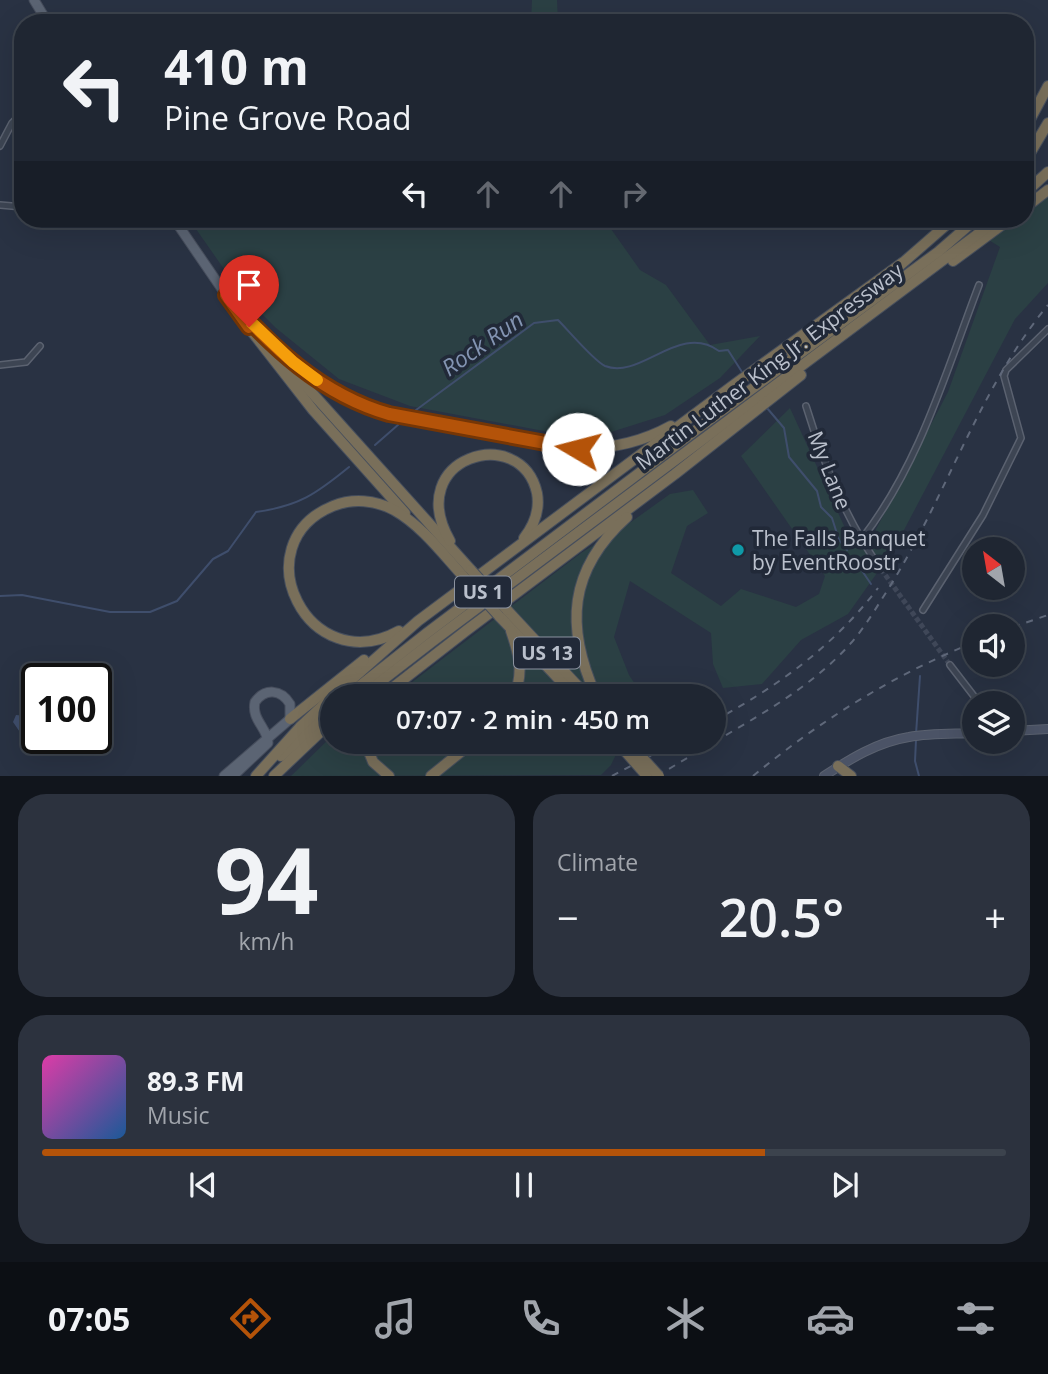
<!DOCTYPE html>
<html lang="en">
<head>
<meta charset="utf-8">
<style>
	body { margin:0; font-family:"Open Sans",sans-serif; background:#2c323e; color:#f1f3f6; height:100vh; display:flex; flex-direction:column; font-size:26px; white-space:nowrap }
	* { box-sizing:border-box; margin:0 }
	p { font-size:23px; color:#a1a5ac }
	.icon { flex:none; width:38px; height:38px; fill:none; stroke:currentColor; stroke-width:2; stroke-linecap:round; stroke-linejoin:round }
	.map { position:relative; height:776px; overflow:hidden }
	.details { display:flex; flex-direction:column; gap:18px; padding:18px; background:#11151c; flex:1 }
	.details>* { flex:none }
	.hud { position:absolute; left:14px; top:14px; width:1020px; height:214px; border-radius:28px; box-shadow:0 7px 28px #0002,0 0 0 2px #3c434d; background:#1f2632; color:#f1f3f6; overflow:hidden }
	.needle { width:46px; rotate:329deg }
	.fabs { position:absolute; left:962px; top:537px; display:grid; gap:14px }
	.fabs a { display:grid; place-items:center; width:63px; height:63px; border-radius:50%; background:#1f2632; box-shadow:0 7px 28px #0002,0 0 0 2px #3c434d; font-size:35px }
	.speed { position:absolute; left:21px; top:663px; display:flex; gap:14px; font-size:35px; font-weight:700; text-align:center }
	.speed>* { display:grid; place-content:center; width:91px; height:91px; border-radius:50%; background:#1f2632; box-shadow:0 7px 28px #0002,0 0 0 2px #3c434d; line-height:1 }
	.speed .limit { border:4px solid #111; border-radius:10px; background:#fff; color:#111 }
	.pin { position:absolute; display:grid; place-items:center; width:60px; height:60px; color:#fff; margin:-72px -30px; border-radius:50% 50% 50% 0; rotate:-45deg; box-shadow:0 0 7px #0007 }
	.pin .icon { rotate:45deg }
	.me { position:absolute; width:77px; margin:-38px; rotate:278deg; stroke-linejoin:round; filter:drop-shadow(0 0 5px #0008) }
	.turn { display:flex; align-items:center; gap:24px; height:147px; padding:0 35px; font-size:32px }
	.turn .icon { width:91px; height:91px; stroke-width:2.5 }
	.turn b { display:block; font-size:49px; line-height:60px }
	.lanes { display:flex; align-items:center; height:66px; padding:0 35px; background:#0003; justify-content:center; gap:35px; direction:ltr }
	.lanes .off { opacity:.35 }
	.big { font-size:52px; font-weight:600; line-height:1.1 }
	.details .tile { flex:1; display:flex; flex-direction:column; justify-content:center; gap:10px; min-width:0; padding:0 24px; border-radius:28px; background:#2c323e }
	.details .dial { align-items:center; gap:0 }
	.dial b { font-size:91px; line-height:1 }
	.song { display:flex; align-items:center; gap:21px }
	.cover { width:84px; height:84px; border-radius:10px; background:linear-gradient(135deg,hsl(320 70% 55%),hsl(210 70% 35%)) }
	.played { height:7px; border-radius:4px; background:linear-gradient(90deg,#b45309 75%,#3c434d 75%) }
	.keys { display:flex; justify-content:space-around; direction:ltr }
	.heat { display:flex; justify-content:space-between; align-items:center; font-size:38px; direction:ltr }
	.details .tiles { flex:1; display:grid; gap:18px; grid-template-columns:1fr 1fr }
	.tile:last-child { grid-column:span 2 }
	.trip { position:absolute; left:320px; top:684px; width:406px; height:70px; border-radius:35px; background:#1f2632; box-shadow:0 7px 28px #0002,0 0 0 2px #3c434d; font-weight:600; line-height:70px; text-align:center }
	.menu { display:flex; height:112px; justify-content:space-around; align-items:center; background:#0c0f14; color:#a1a5ac }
	.menu .icon { width:49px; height:49px }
	.menu .active { color:#b45309 }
	.menu b { font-size:32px; color:#f1f3f6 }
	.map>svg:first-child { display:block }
	.green { fill:#2b4044 }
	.water { fill:#3f4e6c }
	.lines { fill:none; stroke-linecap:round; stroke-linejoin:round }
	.stream { stroke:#3f4e6c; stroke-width:2 }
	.minor-tunnel { stroke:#3f4758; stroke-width:5; stroke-dasharray:5 2.5; stroke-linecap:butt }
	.minor-casing { stroke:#5b6270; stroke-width:8 }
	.secondary-casing { stroke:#5b6270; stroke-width:10 }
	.primary-casing { stroke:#464d5c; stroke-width:11 }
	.motorway-casing { stroke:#474f5d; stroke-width:12 }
	.minor { stroke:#3d4553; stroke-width:5 }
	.secondary { stroke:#4b5366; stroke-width:8 }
	.primary { stroke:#5b6473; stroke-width:9 }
	.motorway { stroke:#796f5a; stroke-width:10 }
	.rail { stroke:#5f687a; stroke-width:2; stroke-dasharray:7 7; stroke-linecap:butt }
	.motorway-bridge-casing { stroke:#474f5d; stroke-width:12; stroke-linecap:butt }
	.motorway-bridge { stroke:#796f5a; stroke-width:10 }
	.route-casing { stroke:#753606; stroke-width:18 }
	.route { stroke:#b45309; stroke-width:12 }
	.slow { stroke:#f59e0b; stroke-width:12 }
	.culture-dot { fill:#0f9aa8; stroke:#212938; stroke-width:2.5 }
	.labels { text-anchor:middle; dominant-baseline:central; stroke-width:7; stroke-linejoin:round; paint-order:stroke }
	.shield { fill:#212938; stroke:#8c93a0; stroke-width:2 }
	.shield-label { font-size:19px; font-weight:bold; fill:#bac0cc }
	.street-label { font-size:21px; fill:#bac0cc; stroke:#212938 }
	.poi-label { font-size:21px; fill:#bac0cc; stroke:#212938; text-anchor:start }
	.water-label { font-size:23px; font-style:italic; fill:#8394b2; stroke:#212938 }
</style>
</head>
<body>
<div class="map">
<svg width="1048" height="776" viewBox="0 0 1048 776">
	<rect width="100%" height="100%" fill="#293243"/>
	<g class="green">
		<polygon points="532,0 557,0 558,23 531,23"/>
		<polygon points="1048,195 1048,283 1015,319 894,549 848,614 801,640 762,684 723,688 713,664 711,633 630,581 614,637 629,675 643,696 394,696 581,553 631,522 670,494 693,490 708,513 687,526 671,573 721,606 741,589 796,607 819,594 825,576 741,456 790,408 851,541 872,537 948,392 1000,247 987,239 1015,219 1026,219 1026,211"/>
		<polygon points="189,219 604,219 640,270 666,285 710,345 760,336 720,378 665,415 608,433 549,432 410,406 339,379 276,328 240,292"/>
		<polygon points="332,736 332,742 622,742 611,765 601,775 291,776"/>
	</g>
	<polygon class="water" points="16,715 37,717 37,738 42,739 33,744 26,741 13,722"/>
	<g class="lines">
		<g class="stream">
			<polyline points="767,408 784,428 789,457 817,491 821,507 832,518 839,540 847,550"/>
			<path d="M416,410L534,323L558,320C568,330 594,361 605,366C641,380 679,322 719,351L728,350L742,372"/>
			<polyline points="375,445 399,424"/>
			<polyline points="854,559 871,584"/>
			<path d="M0,596L22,595L110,612H150L177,601L213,559L228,551L256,512C299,506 316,494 349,467"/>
			<polyline points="916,734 920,676"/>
			<polyline points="916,740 915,761 919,776"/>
		</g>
		<polyline class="minor-tunnel" points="881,569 950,665"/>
		<defs>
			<g id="minor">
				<polyline points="0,146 12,123 23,112"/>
				<polyline points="0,205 23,207"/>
				<polyline points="0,365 26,362 40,346"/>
				<path d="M806,406C824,464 845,519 881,569"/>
				<path d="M861,540C920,464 945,374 979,285"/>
				<polyline points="923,610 983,515 1021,438 1004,376 1006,370 1048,329"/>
				<polyline points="950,665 980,704"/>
			</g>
			<g id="secondary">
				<polyline points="1013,731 1048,729"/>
				<path d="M824,776C850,759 877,742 909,737C930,733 953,734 975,733"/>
			</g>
			<g id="primary">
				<polyline points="34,0 48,23"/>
				<polyline points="174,219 226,295"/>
				<path d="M224,776L290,719V704C281,689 265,688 255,702C251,720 268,728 268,743L233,776"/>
			</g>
			<g id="motorway">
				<polyline points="1026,127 1048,86"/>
				<polyline points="1026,160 1048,123"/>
				<polyline points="1026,192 1048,172"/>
				<polyline points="1026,207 1048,190"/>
				<polyline points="953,261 1010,219"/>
				<polyline points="898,267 953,219"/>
				<polyline points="226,295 242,314"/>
				<path d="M240,311L305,372L328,388L366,407L389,414L578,448C611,449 642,442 671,426"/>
				<polyline points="246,324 313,410 405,513"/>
				<polyline points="792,353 835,318"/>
				<polyline points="277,354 471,570"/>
				<path d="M450,541C402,457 521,422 537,493C540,510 535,524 524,538"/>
				<polyline points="507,610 587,696"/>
				<polyline points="499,616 575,696"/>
				<path d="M399,631C308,681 241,544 333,506C353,498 375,500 394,510C422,526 442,553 463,576"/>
				<path d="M511,631C519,654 524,673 514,696"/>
				<polyline points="333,696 418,621 735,384 902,263"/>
				<polyline points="347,696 427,633 703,425 938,252 976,219"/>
				<polyline points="362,696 433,641 998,219"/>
				<polyline points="382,696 467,630 675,474 801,375"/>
				<path d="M596,696C565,627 568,570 627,517"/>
				<polyline points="290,719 364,660"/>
				<polyline points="365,742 373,762 389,776"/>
				<polyline points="281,756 332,709"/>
				<polyline points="838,766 851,776"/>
				<polyline points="256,776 300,727 332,697"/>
				<polyline points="274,776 332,721"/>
				<polyline points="431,776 473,742"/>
			</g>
		</defs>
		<use href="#minor" class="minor-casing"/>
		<use href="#secondary" class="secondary-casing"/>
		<use href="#primary" class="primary-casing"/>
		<use href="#motorway" class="motorway-casing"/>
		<use href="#minor" class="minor"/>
		<use href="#secondary" class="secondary"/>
		<use href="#primary" class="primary"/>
		<use href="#motorway" class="motorway"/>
		<g class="rail">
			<polyline points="1013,627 1048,615"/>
			<path d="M714,721C778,686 834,646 878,588"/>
			<path d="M714,742C762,714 814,685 851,643C865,627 876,608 887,591C946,498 978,390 1048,305"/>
			<polyline points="612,776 676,742"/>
			<polyline points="657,776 714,742"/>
			<path d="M753,776C821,720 893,675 975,642"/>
		</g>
		<defs>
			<g id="motorway-bridge">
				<polyline points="471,570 507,610"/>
				<polyline points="463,576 499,616"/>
				<polyline points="617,742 647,776"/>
				<polyline points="628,742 659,776"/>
			</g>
		</defs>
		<use href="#motorway-bridge" class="motorway-bridge-casing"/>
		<use href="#motorway-bridge" class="motorway-bridge"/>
	</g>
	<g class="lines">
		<defs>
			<path id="route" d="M249,327L226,295C271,347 322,395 389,414L578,449"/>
		</defs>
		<use href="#route" class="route-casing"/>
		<use href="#route" class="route"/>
		<polyline class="slow" points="252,323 293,362 317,380"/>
	</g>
	<circle class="culture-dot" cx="738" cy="550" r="7"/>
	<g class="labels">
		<g class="shield">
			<rect x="455" y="576.5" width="56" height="31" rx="5"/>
			<rect x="514" y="637.5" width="66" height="31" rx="5"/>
		</g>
		<g class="shield-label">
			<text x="483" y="592">US 1</text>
			<text x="547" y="653">US 13</text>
		</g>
		<g class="street-label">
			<text transform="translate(769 366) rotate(-37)">Martin Luther King Jr. Expressway</text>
			<text transform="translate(830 470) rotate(68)">My Lane</text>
		</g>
		<g class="poi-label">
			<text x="752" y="538">The Falls Banquet<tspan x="752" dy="24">by EventRoostr</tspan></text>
		</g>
		<g class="water-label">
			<text transform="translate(482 343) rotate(-35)">Rock Run</text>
		</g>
	</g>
</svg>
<div class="fabs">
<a><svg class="needle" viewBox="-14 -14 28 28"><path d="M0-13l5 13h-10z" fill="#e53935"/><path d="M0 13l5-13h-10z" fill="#a1a5ac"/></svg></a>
<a><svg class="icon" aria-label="sound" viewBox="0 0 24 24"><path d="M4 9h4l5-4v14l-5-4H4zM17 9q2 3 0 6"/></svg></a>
<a><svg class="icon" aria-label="layers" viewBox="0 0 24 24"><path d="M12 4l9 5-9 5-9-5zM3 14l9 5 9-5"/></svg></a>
</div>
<div class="speed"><div class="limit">100</div></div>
<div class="pin" style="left:249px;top:327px;background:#d93025"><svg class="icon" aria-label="arrive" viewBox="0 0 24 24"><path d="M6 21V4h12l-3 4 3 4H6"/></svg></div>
<svg class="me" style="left:578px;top:449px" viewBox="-20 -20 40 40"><circle r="19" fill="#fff"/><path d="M0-13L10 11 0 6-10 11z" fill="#b45309"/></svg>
<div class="trip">07:07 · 2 min · 450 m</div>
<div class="hud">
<div class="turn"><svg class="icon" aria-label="left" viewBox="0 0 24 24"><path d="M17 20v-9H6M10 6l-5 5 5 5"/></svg><div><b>410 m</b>Pine Grove Road</div></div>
<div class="lanes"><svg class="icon" aria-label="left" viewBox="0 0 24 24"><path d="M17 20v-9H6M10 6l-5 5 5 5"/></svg><svg class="icon off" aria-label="ahead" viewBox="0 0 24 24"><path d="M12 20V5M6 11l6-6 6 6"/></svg><svg class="icon off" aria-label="ahead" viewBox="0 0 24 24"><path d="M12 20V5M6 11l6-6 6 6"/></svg><svg class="icon off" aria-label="right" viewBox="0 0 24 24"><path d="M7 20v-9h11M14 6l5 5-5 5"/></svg></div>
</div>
</div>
<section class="details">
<div class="tiles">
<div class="tile dial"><b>94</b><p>km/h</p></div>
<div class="tile"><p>Climate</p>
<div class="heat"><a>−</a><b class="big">20.5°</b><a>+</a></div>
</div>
<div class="tile">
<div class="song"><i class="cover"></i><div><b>89.3 FM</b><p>Music</p></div></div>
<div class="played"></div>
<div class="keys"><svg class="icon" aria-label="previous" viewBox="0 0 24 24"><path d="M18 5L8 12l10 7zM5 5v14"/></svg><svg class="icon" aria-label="pause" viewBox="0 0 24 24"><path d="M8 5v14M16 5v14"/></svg><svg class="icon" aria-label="next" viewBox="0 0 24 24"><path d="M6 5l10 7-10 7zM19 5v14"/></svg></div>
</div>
</div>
</section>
<nav class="menu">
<b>07:05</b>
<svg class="icon active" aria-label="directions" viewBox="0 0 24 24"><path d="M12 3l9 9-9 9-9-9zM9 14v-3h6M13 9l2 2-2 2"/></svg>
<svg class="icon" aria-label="music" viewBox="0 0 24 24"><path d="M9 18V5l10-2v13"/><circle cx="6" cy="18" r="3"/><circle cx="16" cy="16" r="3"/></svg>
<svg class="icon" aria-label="phone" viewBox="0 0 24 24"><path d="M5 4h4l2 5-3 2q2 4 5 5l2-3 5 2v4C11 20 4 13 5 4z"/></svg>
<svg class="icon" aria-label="climate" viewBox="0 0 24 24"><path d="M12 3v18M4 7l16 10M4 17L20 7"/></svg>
<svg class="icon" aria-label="car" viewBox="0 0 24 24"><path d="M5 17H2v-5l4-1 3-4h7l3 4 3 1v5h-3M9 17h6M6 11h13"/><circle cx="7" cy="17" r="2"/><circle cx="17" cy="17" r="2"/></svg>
<svg class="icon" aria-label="filters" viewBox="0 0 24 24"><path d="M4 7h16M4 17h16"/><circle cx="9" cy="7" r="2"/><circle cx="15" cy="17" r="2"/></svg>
</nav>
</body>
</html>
